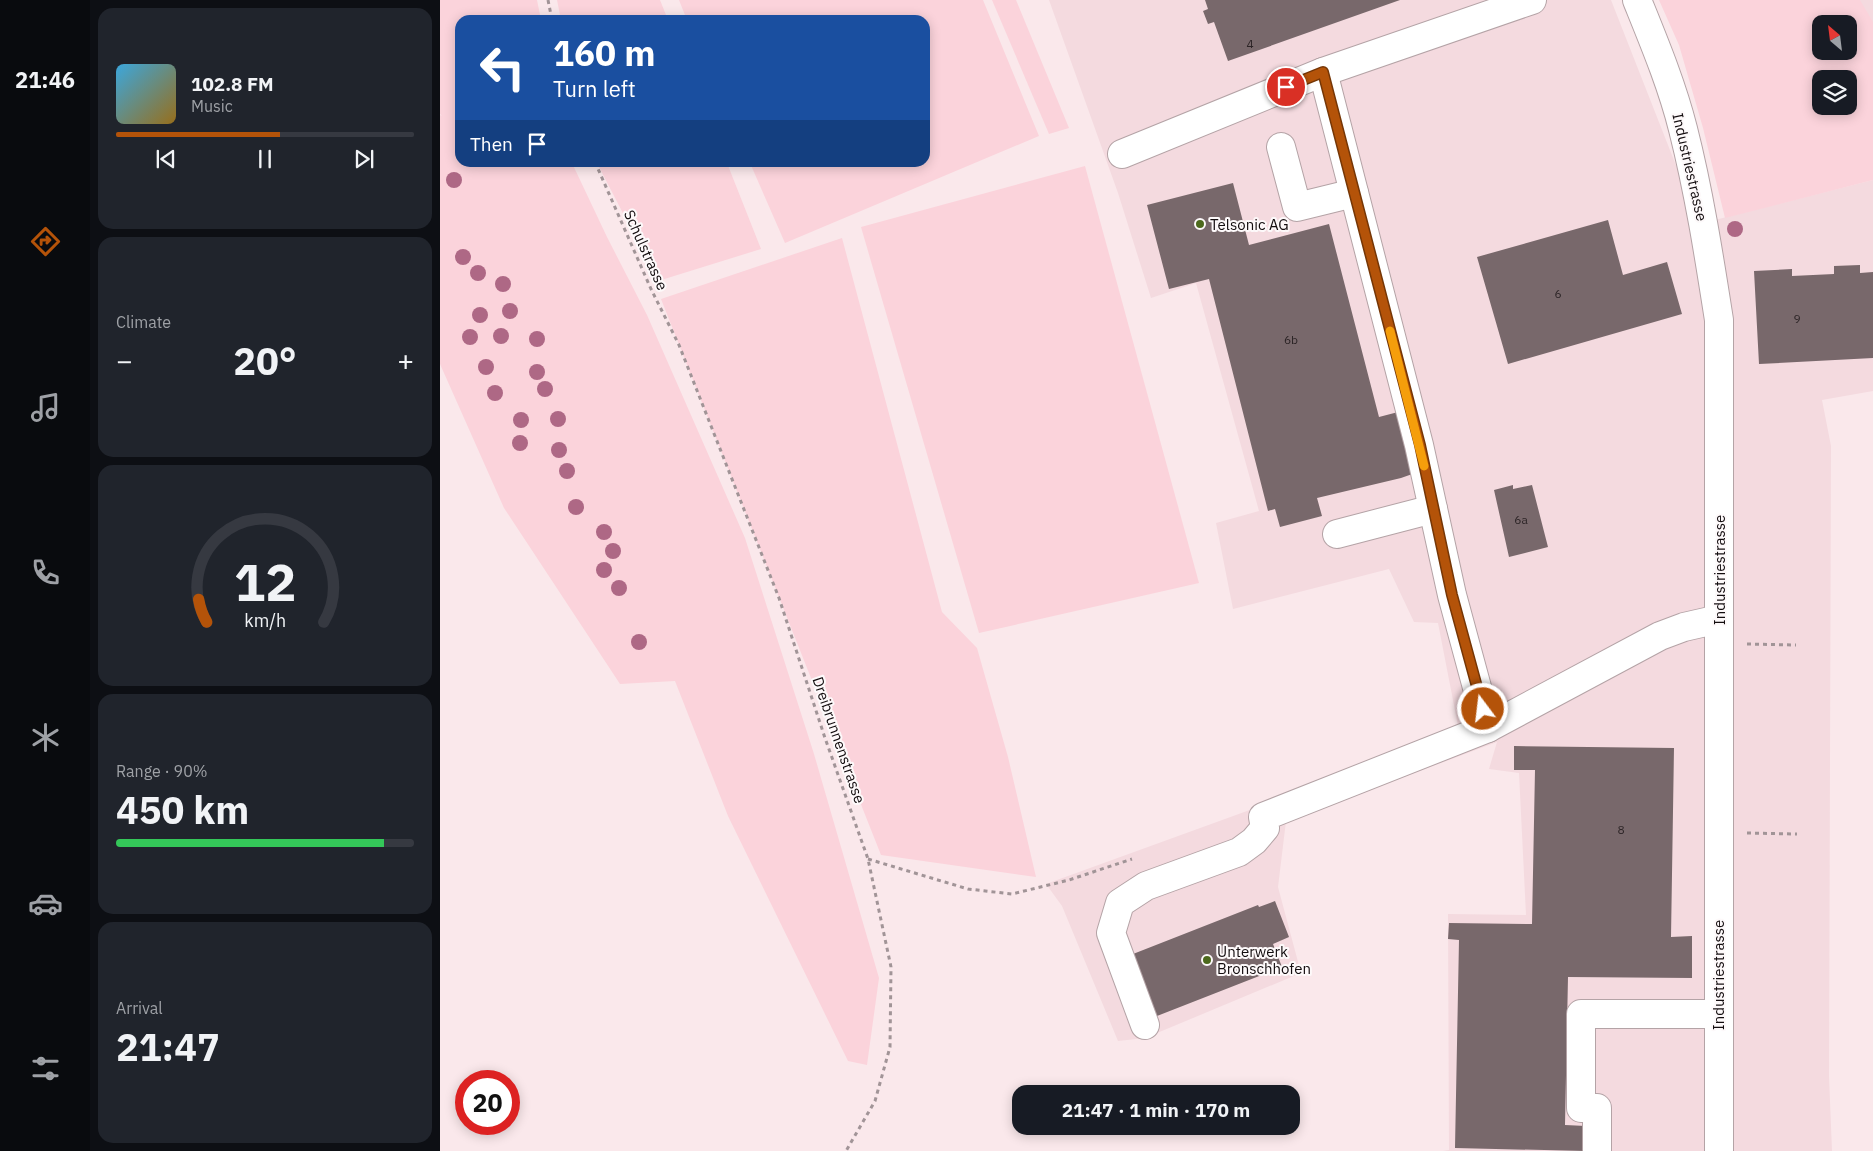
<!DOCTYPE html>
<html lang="en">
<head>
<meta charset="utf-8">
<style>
	body { margin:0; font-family:"IBM Plex Sans",sans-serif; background:#20242c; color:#f1f3f6; height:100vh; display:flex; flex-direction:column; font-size:19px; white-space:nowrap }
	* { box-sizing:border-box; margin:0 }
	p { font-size:16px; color:#9ea1a6 }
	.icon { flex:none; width:28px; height:28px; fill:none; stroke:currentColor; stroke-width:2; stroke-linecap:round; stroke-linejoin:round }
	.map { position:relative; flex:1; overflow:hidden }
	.panel { display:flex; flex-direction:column; gap:8px; padding:8px; background:#0d0f14; width:350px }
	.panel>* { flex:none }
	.top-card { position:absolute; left:15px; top:15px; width:475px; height:152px; border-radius:15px; box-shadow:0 2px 12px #0003; background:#1a4fa0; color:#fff; overflow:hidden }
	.needle { width:32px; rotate:332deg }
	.fabs { position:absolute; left:1372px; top:15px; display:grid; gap:10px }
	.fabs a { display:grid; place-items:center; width:45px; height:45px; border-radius:10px; background:#171b24; box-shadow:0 2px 12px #0003; font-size:25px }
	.speed { position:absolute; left:15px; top:1070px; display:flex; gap:10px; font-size:25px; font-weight:700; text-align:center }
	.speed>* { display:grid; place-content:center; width:65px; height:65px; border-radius:50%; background:#171b24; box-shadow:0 2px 12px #0003; line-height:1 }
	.speed .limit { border:8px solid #d22; background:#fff; color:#111 }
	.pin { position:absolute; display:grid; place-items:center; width:42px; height:42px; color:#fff; margin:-21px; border:2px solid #fff; border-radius:50%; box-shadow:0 1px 5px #0007 }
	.me { position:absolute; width:55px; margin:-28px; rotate:345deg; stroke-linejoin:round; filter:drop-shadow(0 0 4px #0008) }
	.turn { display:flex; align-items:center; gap:18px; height:105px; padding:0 15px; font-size:22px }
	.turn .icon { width:65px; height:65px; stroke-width:2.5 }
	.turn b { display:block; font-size:35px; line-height:42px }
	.then { display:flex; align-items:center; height:48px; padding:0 15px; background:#0003; gap:10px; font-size:19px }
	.big { font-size:38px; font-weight:700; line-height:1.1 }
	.panel .card { flex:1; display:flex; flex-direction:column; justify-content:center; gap:8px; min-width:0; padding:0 18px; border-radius:15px; background:#20242c }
	.panel .dial { align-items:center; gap:0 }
	.dial svg { height:130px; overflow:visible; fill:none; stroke:#363941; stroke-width:7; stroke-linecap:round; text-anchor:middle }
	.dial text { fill:#f1f3f6; stroke:none }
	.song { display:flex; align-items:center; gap:15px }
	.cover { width:60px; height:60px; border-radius:8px; background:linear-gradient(135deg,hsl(200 70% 55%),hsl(40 70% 35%)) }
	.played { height:5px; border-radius:2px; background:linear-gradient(90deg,#b45309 55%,#363941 55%) }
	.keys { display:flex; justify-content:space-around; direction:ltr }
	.heat { display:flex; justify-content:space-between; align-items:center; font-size:28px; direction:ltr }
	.charge { height:8px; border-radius:4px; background:linear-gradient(90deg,#34c759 90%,#363941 0) }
	.trip { position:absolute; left:572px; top:1085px; width:288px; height:50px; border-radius:15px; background:#171b24; box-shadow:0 2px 12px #0003; font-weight:700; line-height:50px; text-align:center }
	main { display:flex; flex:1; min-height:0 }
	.menu { display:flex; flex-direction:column; width:90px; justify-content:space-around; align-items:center; background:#090b0e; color:#9ea1a6 }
	.menu .icon { width:35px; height:35px }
	.menu .selected { color:#b45309 }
	.menu b { font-size:22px; color:#f1f3f6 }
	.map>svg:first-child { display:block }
	.built { fill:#f4dadf }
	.green { fill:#fbd3db; fill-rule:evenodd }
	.building { fill:#78686b }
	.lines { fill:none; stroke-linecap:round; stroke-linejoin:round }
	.minor-casing { stroke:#b4a3a6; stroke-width:30 }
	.path { stroke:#a19497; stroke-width:3; stroke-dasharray:4 4; stroke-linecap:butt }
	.minor { stroke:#fff; stroke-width:28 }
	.tree { fill:#ae6885 }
	.route-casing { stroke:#753606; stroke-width:12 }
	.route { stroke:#b45309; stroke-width:9 }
	.slow { stroke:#f59e0b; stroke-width:9 }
	.poi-dot { fill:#4c691d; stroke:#fdf9fa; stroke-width:2 }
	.labels { text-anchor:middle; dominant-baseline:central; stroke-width:4; stroke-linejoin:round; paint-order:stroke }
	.number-label { font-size:12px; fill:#2c2426 }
	.street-label { font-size:15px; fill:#130d0f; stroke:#fdf9fa }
	.poi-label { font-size:15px; fill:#130d0f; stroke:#fdf9fa; text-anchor:start }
</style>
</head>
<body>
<main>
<nav class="menu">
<b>21:46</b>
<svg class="icon selected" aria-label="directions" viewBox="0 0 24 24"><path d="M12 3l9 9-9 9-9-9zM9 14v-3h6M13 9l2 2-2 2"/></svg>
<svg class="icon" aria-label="music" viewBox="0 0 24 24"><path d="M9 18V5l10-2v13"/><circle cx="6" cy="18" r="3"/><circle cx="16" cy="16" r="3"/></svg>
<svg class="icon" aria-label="phone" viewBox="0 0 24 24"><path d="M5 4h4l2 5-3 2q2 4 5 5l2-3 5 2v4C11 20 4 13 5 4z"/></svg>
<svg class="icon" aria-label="climate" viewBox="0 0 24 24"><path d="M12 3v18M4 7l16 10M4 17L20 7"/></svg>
<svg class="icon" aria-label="car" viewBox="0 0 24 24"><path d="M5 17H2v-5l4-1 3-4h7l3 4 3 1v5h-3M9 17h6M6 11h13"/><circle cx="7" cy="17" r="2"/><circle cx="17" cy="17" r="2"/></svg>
<svg class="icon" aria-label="filters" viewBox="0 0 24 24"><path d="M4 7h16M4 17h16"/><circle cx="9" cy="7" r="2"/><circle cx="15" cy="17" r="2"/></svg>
</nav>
<section class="panel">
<div class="card">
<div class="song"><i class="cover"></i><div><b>102.8 FM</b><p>Music</p></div></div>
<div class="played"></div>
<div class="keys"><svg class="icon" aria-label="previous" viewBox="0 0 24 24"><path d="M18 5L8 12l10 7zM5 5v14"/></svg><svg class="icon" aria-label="pause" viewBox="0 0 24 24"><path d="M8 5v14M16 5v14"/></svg><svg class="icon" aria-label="next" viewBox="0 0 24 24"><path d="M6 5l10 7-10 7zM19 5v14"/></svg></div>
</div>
<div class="card"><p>Climate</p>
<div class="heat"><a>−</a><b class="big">20°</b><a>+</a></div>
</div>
<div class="card dial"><svg viewBox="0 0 100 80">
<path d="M14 69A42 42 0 1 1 86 69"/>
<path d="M14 69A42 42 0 0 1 9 55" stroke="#b45309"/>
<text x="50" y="56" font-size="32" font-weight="700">12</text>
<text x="50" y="72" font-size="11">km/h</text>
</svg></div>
<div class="card"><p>Range · 90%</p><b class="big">450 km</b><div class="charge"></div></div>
<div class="card"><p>Arrival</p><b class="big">21:47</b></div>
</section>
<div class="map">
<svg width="1433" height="1151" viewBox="0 0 1433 1151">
	<rect width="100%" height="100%" fill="#fae8eb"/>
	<g class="built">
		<polygon points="609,0 1171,0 1259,224 1433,180 1433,391 1382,400 1391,446 1389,1076 1392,1151 1003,1151 1009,1150 1008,914 1086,915 1079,773 1049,769 1057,742 846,821 838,887 861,973 705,1038 678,1041 622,906 606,884 829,803 1018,726 998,623 974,622 949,569 793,609 776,523 819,511 756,283 711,298 678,193"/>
		<polygon points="1411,0 1433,0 1433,42"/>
	</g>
	<g class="green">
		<polygon points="0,0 97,0 101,20 20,20 20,162 132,163 167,237 207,315 305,538 374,754 439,978 427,1065 408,1061 288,816 235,681 180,684 64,508 0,364 0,115 2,116 0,114"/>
		<polygon points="117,0 220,0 228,20 121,20"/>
		<polygon points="239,0 543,0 599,136 345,243 310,163 485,162 485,20 247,20"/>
		<polygon points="552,0 576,0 629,128 609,134"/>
		<path d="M1219,0H1420L1433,22V180L1285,218L1263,128L1239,45ZM1381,24H1409V51H1381ZM1381,79H1409V106H1381Z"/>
		<polygon points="157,163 287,163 321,249 218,281"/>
		<polygon points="645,166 759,583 539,633 421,227"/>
		<polygon points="402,238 502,612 537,648 568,757 596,877 441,855 221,299"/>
	</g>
	<g class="building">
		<polygon points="765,0 960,0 788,61 774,22 768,24 763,11 768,9"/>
		<polygon points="793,183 809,245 889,224 939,417 962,411 978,472 961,478 877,498 882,516 840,527 835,509 828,511 769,279 729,289 707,205"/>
		<polygon points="1168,220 1183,275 1227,262 1242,314 1068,364 1037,257"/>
		<polygon points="1420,265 1420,273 1433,272 1433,358 1319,364 1314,271 1352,269 1352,276 1394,274 1394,266"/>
		<polygon points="1073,485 1073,489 1092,485 1108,547 1069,557 1054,490"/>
		<polygon points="1074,746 1234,748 1231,937 1252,936 1252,978 1128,977 1125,1125 1146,1126 1146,1151 1015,1148 1019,940 1008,939 1009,923 1092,924 1095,770 1074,770"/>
		<polygon points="835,901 849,937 833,944 842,967 717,1016 693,954 818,905 819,907"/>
	</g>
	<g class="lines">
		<defs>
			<g id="minor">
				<path d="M1197,0C1214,42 1232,85 1243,129C1259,192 1269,256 1279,320V1151"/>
				<polyline points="883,72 979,445 1012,595 1048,728"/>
				<polyline points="841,147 857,207 914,193"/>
				<polyline points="682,154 883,72 1092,0"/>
				<polyline points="897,534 993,509"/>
				<polyline points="705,1025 671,933 680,903 706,886 799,852 814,841 825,828 823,817 1048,728 1220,636 1244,627 1279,619"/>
				<polyline points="1157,1151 1157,1108 1141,1108 1141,1014 1278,1014"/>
			</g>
		</defs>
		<use href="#minor" class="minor-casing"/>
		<g class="path">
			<polyline points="108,0 112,20"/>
			<polyline points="155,162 211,289 239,345 339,598 385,738 428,859 451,967 450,1047 435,1101 406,1151"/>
			<polyline points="1307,644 1356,645"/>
			<polyline points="1307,833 1357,834"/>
			<polyline points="428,859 528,889 572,894 629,880 692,859"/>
		</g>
		<use href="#minor" class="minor"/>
	</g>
	<g class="tree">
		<circle cx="14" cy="180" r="8"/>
		<circle cx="1295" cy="229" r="8"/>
		<circle cx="23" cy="257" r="8"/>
		<circle cx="38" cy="273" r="8"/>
		<circle cx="63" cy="284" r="8"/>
		<circle cx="70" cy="311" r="8"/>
		<circle cx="40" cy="315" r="8"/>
		<circle cx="61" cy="336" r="8"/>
		<circle cx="30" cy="337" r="8"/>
		<circle cx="97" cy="339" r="8"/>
		<circle cx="46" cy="367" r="8"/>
		<circle cx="97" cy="372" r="8"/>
		<circle cx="105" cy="389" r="8"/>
		<circle cx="55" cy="393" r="8"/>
		<circle cx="118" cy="419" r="8"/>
		<circle cx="81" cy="420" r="8"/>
		<circle cx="80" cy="443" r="8"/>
		<circle cx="119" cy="450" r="8"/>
		<circle cx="127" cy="471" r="8"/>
		<circle cx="136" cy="507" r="8"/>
		<circle cx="164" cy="532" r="8"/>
		<circle cx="173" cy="551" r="8"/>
		<circle cx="164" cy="570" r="8"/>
		<circle cx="179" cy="588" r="8"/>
		<circle cx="199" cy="642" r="8"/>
	</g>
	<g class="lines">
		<defs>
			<polyline id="route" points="846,87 883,72 980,445 1012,595 1043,709"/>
		</defs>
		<use href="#route" class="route-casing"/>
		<use href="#route" class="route"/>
		<polyline class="slow" points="950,331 984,466"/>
	</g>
	<g class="poi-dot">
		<circle cx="760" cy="224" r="5"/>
		<circle cx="767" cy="960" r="5"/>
	</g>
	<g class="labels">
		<g class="number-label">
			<text x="810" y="43">4</text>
			<text x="1118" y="293">6</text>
			<text x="1357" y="318">9</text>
			<text x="851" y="339">6b</text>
			<text x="1081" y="519">6a</text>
			<text x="1181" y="829">8</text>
		</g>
		<g class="street-label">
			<text transform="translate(1250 167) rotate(77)">Industriestrasse</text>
			<text transform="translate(206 250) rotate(66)">Schulstrasse</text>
			<text transform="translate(1279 570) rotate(-90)">Industriestrasse</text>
			<text transform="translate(399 740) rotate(71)">Dreibrunnenstrasse</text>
			<text transform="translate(1278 975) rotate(-90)">Industriestrasse</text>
		</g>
		<g class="poi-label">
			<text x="770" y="224">Telsonic AG</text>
			<text x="777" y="951">Unterwerk<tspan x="777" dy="17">Bronschhofen</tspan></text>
		</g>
	</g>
</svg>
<div class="fabs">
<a><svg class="needle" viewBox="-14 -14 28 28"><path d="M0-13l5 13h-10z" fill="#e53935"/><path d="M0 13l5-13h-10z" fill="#9ea1a6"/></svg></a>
<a><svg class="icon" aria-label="layers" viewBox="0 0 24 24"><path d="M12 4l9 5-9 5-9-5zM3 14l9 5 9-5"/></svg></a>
</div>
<div class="speed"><div class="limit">20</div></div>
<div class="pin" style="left:846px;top:87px;background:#d93025"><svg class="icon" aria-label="arrive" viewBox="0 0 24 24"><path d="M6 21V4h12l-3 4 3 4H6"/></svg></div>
<svg class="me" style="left:1043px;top:709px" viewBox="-20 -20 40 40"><circle r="17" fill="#b45309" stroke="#fff" stroke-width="3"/><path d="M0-11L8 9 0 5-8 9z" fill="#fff"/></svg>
<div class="trip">21:47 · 1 min · 170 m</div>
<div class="top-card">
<div class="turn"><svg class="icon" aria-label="left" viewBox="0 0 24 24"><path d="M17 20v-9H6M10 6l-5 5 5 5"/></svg><div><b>160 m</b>Turn left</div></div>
<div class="then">Then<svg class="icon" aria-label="arrive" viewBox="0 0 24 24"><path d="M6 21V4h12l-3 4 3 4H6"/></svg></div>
</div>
</div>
</main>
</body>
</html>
